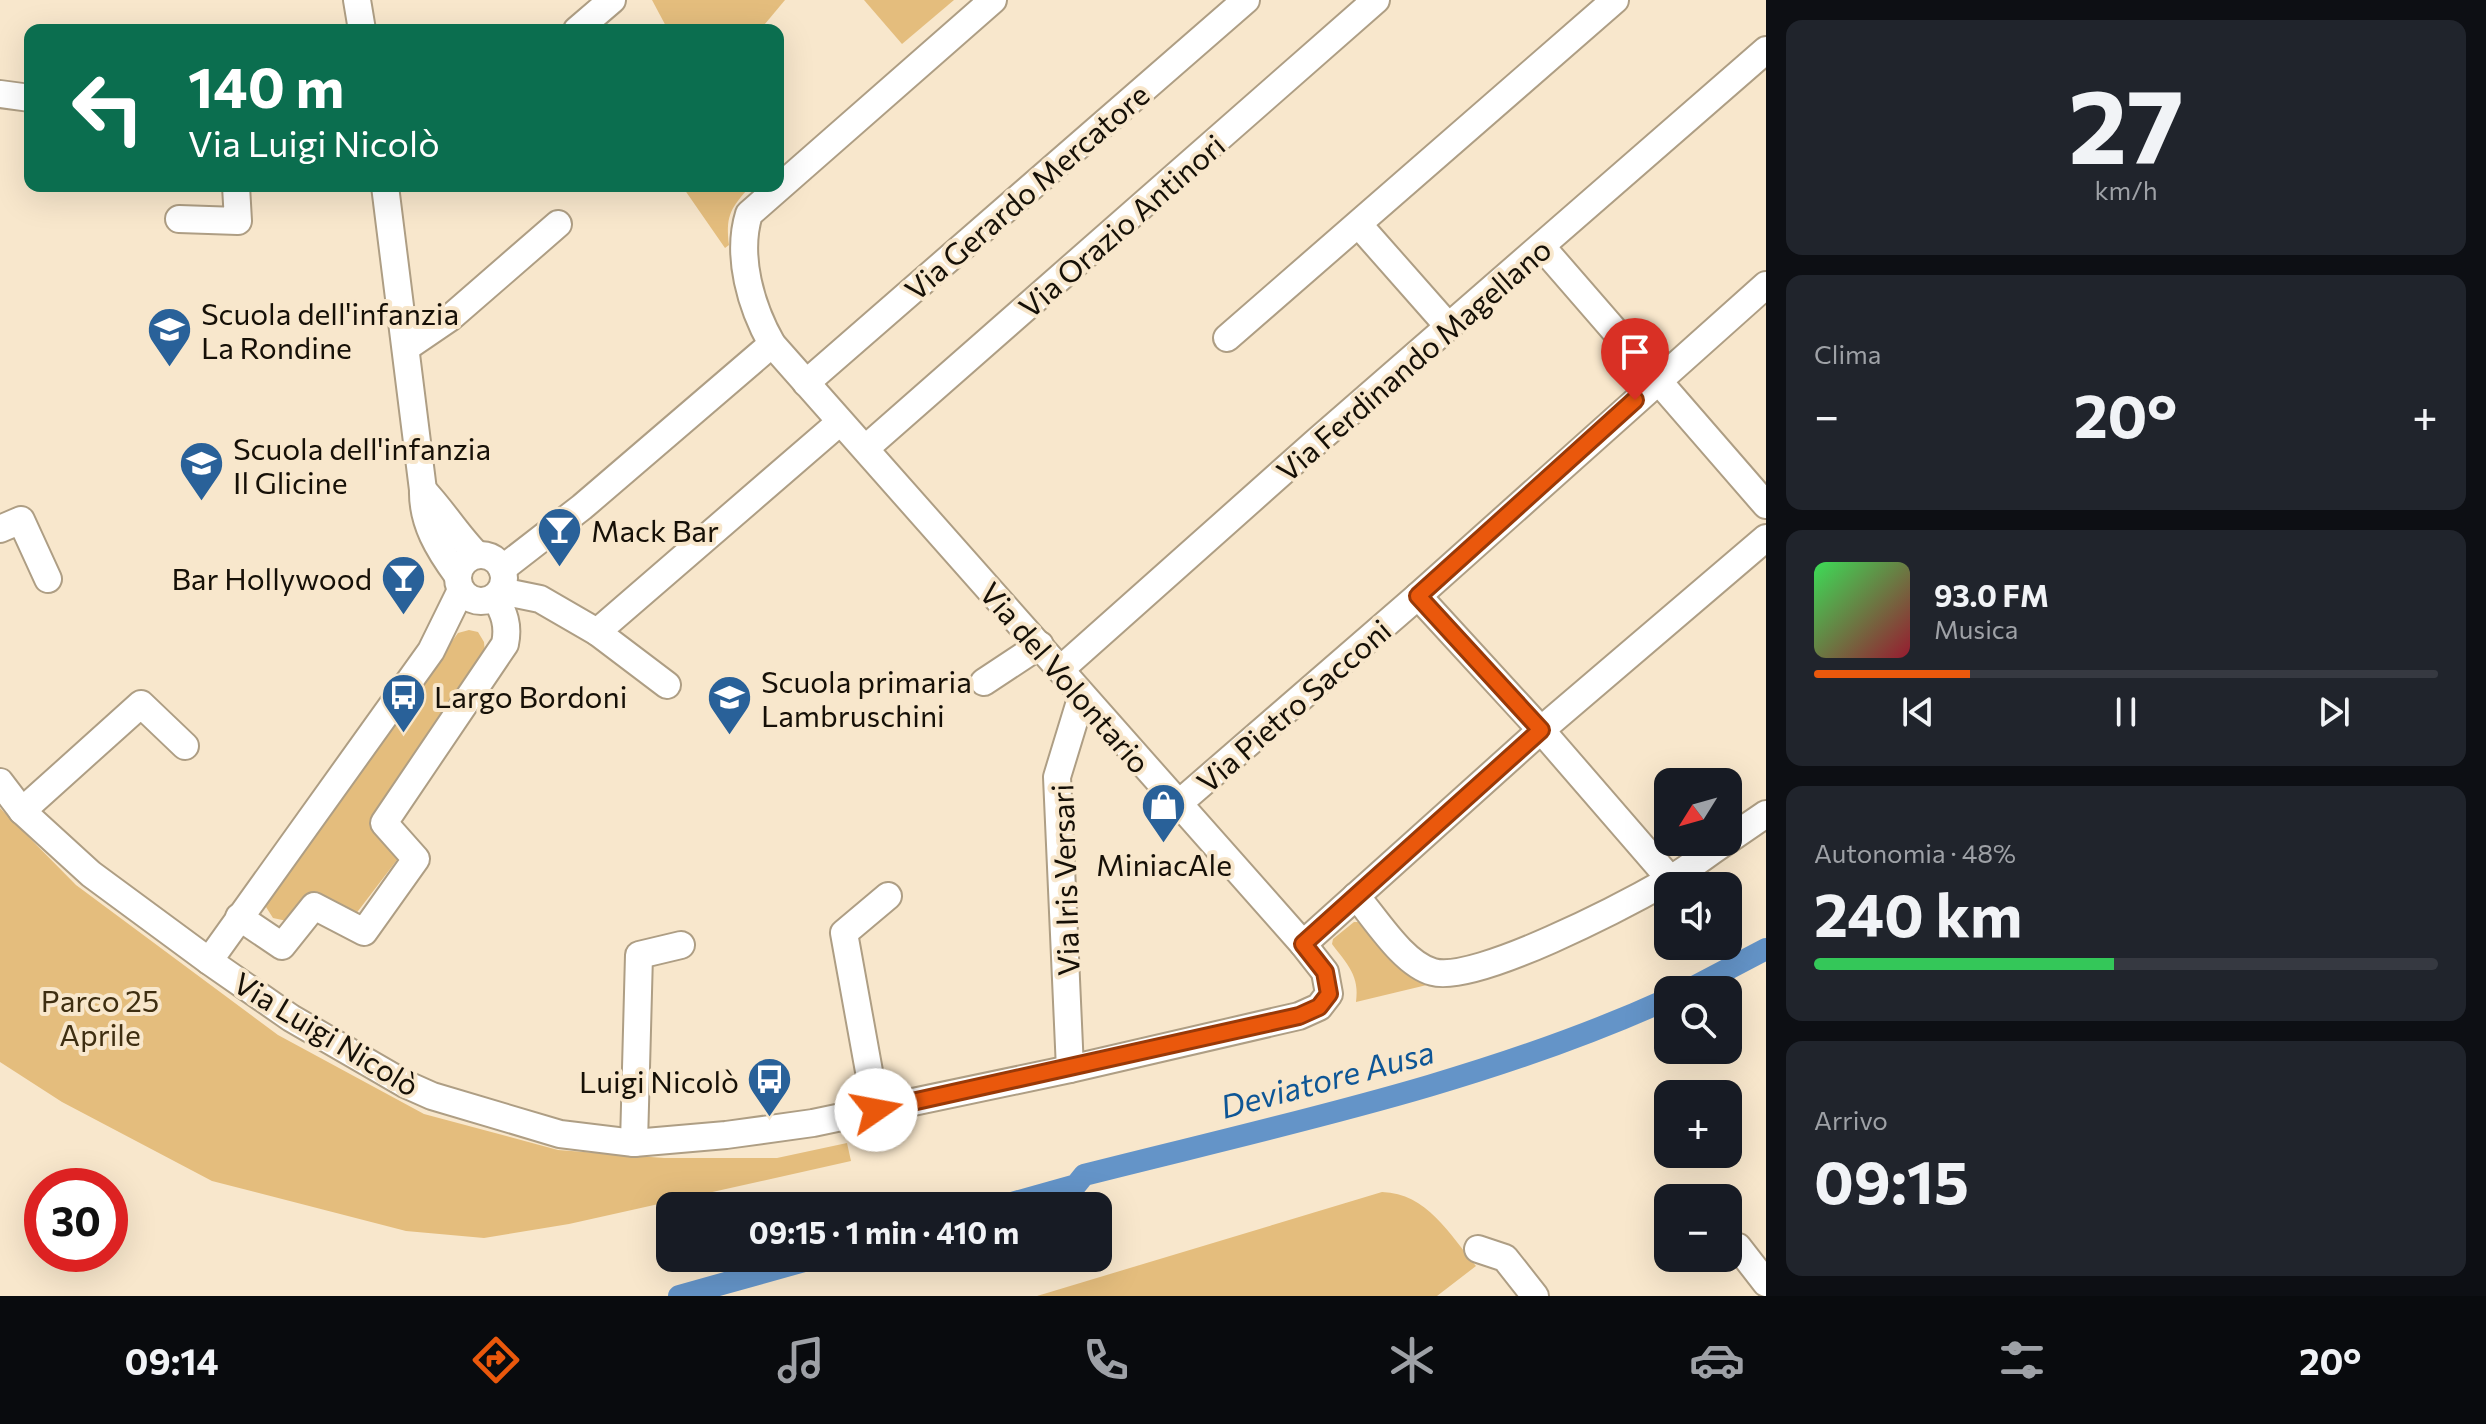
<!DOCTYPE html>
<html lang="it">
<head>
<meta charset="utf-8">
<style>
	body { margin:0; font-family:Commissioner,sans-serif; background:#20242c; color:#f1f3f6; height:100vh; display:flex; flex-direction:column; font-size:30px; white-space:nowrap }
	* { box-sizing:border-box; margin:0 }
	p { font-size:26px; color:#9ea1a6 }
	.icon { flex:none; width:44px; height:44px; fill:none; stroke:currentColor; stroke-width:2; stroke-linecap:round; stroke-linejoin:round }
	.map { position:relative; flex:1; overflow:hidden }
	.drawer { display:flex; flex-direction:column; gap:20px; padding:20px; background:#0d0f14; width:720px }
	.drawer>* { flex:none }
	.guide { position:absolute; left:24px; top:24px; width:760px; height:168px; border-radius:16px; box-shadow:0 8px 32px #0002; background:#0b6e4f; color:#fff; overflow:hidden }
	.needle { width:52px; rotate:233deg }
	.tools { position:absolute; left:1654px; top:768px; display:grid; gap:16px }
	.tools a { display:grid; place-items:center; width:88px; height:88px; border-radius:16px; background:#171b24; box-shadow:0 8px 32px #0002; font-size:40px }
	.speed { position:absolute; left:24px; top:1168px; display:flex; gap:16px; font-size:40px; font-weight:700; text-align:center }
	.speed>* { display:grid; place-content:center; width:104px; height:104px; border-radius:50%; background:#171b24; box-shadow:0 8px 32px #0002; line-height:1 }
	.speed .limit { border:12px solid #d22; background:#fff; color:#111 }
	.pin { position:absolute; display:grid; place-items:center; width:68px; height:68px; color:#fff; margin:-82px -34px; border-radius:50% 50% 50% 0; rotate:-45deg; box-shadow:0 0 8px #0007 }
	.pin .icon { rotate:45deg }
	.me { position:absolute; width:88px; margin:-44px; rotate:78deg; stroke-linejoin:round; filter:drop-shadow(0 0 6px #0008) }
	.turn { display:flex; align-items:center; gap:28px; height:168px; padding:0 32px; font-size:36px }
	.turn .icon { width:104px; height:104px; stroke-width:2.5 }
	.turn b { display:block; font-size:56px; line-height:68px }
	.big { font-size:60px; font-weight:700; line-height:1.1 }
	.drawer .tile { flex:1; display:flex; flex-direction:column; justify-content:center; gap:12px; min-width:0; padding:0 28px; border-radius:16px; background:#20242c }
	.drawer .dial { align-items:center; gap:0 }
	.dial b { font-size:104px; line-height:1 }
	.song { display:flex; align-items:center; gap:24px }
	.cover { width:96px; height:96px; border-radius:12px; background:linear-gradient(135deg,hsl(130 70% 55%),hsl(350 70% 35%)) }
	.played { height:8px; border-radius:4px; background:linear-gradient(90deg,#ea580c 25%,#363941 25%) }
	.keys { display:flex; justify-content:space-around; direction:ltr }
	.heat { display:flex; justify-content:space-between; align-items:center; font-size:44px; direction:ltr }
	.charge { height:12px; border-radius:6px; background:linear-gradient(90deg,#34c759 48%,#363941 0) }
	.trip { position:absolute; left:656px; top:1192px; width:456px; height:80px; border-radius:16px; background:#171b24; box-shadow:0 8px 32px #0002; font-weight:700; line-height:80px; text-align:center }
	.tab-bar { display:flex; height:128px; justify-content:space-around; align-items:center; background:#090b0e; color:#9ea1a6 }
	.tab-bar .icon { width:56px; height:56px }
	.tab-bar .on { color:#ea580c }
	.tab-bar b { font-size:36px; color:#f1f3f6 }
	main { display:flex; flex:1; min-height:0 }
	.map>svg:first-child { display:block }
	.green { fill:#e4bd7d }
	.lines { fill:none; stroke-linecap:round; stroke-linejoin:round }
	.canal { stroke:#6494c8; stroke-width:22 }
	.minor-casing { stroke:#ae9e84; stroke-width:30 }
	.minor { stroke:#fff; stroke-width:26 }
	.route-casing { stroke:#983908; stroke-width:20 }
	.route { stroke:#ea580c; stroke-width:14 }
	.labels { text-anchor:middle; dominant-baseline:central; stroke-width:8; stroke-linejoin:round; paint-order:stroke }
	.street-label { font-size:30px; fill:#161007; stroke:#f8e7cc }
	.poi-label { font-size:30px; fill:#161007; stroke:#f8e7cc; text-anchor:start }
	.park-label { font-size:30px; fill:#3e2e11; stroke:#f8e7cc }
	.water-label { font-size:32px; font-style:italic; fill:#0e5696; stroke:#f8e7cc }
</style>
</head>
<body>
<main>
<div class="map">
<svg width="1766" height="1296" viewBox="0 0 1766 1296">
	<rect width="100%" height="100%" fill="#f8e7cc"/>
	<g class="green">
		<polygon points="652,0 785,0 760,30 668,30"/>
		<polygon points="864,0 954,0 902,44"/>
		<path d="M682,186H746L747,190C729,210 726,218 729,245L725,248Z"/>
		<polygon points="469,630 478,632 484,642 485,654 371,824 400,856 355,915 287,921 273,918 266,907 268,892 458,633"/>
		<polygon points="0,808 76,885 278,1035 424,1114 558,1150 664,1158 777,1158 847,1143 851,1161 569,1224 484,1238 406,1231 212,1181 62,1102 0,1062"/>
		<path d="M1354,922H1358L1392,956L1431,984L1356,1002C1360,976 1347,964 1332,944L1333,939Z"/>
		<path d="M1382,1192C1427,1193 1449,1234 1476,1266L1437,1296H1037Z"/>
	</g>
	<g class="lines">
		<g class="canal">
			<polyline points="1688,990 1766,949"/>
			<path d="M1001,1206L1076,1185L1084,1175C1281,1125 1483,1083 1668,999"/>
			<polyline points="679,1296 815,1258"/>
		</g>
		<defs>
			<g id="minor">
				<polyline points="357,0 362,30"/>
				<polyline points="577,30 612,0"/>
				<polyline points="0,94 30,98"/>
				<path d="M385,186L423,490C422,523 439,550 458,576"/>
				<polyline points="179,219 238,221 236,186"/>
				<polyline points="1359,225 1449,327"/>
				<polyline points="1542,247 1766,505"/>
				<polyline points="1227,338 1615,0"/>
				<polyline points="407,347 451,317 558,224"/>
				<polyline points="806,383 1246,0"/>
				<polyline points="866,448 1376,0"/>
				<path d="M423,490C443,511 457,535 477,555"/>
				<polyline points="0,529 21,520 48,579"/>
				<circle cx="481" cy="578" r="23"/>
				<polyline points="502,569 582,507 772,344"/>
				<polyline points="501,591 540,599 597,632 667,685"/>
				<polyline points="1418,596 1541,730 1670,879"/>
				<polyline points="597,632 840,422"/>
				<polyline points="1061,669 1316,442 1766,50"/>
				<polyline points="984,682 1040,645"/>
				<path d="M0,782L22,811L91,874L209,961L291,1018L405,1084L432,1096L560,1134L634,1143L726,1135L813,1123L1070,1069L1299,1016L1319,1007L1329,994L1325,972L1303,944L772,344C751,307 736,256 749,214L993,0"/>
				<polyline points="1177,805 1418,596 1766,285"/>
				<polyline points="22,811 141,704 185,746"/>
				<polyline points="1728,840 1766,814"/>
				<path d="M1356,896C1376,919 1403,964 1433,972C1476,984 1627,904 1669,880C1688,869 1707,854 1725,842"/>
				<path d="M239,917L282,946L314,906L364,932L416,859L384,823L505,644C509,625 504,613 495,597"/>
				<polyline points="1303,944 1541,730 1766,538"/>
				<polyline points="209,961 431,651 461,590"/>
				<polyline points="1070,1069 1057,777 1082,695"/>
				<polyline points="876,1110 844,933 888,896"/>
				<polyline points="634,1143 639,955 681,945"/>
				<polyline points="1738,1247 1766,1283"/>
				<polyline points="1478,1249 1505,1258 1535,1296"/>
			</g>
		</defs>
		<use href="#minor" class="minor-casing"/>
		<use href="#minor" class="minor"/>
	</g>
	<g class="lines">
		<defs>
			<polyline id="route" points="876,1110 1299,1016 1319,1007 1329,994 1325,972 1303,944 1541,730 1418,596 1635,400"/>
		</defs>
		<use href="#route" class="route-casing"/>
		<use href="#route" class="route"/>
	</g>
	<defs>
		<symbol id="school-pin" viewBox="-11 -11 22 30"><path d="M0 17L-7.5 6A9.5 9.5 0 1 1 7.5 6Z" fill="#296199" stroke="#f8e7cc"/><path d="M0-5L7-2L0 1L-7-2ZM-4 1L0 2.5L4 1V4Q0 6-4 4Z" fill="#fff"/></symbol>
		<symbol id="bar-pin" viewBox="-11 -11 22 30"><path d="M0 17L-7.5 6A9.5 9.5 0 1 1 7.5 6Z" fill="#296199" stroke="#f8e7cc"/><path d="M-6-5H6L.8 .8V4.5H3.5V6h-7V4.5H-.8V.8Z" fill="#fff"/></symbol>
		<symbol id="bus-pin" viewBox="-11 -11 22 30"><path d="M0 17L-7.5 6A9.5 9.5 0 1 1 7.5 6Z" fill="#296199" stroke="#f8e7cc"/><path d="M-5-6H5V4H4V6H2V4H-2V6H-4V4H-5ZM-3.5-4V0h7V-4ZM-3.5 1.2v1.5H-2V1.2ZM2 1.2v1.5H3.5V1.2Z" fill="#fff"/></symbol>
		<symbol id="shop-pin" viewBox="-11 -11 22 30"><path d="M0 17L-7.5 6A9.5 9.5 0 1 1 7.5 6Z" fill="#296199" stroke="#f8e7cc"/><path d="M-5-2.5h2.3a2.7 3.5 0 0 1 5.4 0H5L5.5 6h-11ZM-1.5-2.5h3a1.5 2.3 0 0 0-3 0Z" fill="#fff"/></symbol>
	</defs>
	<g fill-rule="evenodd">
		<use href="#school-pin" x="144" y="304" width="51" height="69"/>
		<use href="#school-pin" x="176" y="438" width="51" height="69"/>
		<use href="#bar-pin" x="534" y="504" width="51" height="69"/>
		<use href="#bar-pin" x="378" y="552" width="51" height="69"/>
		<use href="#bus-pin" x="378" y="670" width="51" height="69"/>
		<use href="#school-pin" x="704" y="672" width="51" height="69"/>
		<use href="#shop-pin" x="1138" y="780" width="51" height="69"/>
		<use href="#bus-pin" x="744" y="1054" width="51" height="69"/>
	</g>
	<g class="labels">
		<g class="street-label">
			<text transform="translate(1026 191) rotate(-41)">Via Gerardo Mercatore</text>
			<text transform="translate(1121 225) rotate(-41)">Via Orazio Antinori</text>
			<text transform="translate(1413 359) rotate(-41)">Via Ferdinando Magellano</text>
			<text transform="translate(1066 677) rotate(49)">Via del Volontario</text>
			<text transform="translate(1293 705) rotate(-41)">Via Pietro Sacconi</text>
			<text transform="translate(1064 880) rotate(-92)">Via Iris Versari</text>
			<text transform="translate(327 1033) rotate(31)">Via Luigi Nicolò</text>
		</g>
		<g class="poi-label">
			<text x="201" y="312">Scuola dell'infanzia<tspan x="201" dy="34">La Rondine</tspan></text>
			<text x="233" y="447">Scuola dell'infanzia<tspan x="233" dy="34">Il Glicine</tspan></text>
			<text x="591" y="529">Mack Bar</text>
			<text x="372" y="577" text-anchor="end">Bar Hollywood</text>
			<text x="761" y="680">Scuola primaria<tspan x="761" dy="34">Lambruschini</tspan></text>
			<text x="434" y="695">Largo Bordoni</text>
			<text x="1164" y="863" text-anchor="middle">MiniacAle</text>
			<text x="739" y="1080" text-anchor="end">Luigi Nicolò</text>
		</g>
		<g class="park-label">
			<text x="100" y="999">Parco 25<tspan x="100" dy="34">Aprile</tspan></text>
		</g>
		<g class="water-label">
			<text transform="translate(1327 1078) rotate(-15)">Deviatore Ausa</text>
		</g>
	</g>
</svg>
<div class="tools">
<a><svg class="needle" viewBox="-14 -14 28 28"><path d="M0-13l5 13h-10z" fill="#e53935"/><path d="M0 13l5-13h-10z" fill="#9ea1a6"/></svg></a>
<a><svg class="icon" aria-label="sound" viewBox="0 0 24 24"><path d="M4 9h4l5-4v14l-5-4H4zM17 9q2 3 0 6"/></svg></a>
<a><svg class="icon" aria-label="search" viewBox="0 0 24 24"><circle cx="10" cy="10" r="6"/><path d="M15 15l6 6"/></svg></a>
<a>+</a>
<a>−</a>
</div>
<div class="speed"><div class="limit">30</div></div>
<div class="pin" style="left:1635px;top:400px;background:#d93025"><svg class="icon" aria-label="arrive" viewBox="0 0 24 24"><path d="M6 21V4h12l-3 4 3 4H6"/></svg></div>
<svg class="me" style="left:876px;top:1110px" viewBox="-20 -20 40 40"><circle r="19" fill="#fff"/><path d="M0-13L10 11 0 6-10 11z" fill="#ea580c"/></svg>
<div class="trip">09:15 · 1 min · 410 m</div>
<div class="guide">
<div class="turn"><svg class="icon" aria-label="left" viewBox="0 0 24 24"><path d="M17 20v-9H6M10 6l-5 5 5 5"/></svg><div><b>140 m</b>Via Luigi Nicolò</div></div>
</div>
</div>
<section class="drawer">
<div class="tile dial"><b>27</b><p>km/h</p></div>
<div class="tile"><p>Clima</p>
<div class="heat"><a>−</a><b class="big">20°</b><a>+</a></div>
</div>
<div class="tile">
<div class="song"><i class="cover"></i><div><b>93.0 FM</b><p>Musica</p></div></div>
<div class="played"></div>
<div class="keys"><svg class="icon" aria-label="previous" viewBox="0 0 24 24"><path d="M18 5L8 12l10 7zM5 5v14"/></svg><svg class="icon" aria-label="pause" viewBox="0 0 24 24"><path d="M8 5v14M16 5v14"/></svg><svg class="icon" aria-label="next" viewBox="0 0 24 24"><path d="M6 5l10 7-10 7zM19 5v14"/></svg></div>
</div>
<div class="tile"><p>Autonomia · 48%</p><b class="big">240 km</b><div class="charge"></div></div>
<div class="tile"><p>Arrivo</p><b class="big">09:15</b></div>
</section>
</main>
<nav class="tab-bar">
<b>09:14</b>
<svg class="icon on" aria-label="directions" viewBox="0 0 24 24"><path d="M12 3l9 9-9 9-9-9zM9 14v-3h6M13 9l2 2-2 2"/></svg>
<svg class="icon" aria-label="music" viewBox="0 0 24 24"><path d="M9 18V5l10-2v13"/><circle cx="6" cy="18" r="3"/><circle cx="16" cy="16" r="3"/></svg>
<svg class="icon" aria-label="phone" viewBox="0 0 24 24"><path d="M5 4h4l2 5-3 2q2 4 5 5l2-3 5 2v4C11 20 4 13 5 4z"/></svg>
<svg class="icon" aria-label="climate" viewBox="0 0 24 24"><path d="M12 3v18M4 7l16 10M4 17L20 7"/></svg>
<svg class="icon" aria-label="car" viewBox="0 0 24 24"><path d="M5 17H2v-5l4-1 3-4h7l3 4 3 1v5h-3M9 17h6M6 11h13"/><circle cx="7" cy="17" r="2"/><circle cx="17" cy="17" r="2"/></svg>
<svg class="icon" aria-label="filters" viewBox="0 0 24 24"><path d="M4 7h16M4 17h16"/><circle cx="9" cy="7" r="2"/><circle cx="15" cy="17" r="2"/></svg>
<b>20°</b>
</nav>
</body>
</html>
